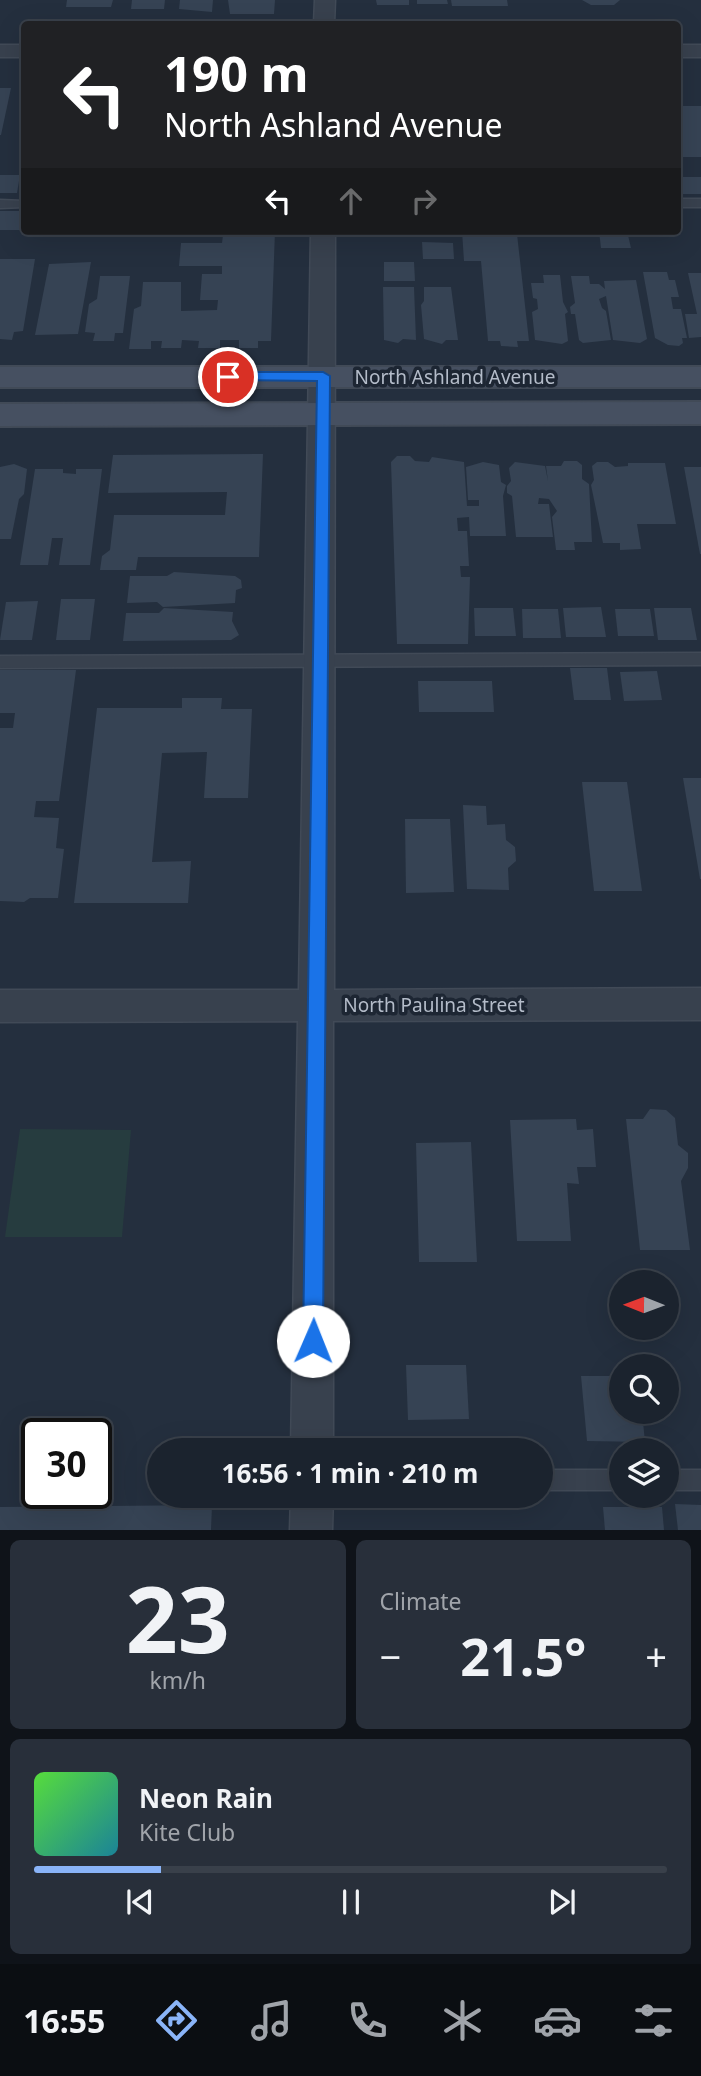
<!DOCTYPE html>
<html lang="en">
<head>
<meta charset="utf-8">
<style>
	body { margin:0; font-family:"Noto Sans",sans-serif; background:#282f3a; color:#f1f3f6; height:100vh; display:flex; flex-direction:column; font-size:26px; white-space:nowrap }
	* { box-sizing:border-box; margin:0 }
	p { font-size:23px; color:#a0a4aa }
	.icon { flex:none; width:38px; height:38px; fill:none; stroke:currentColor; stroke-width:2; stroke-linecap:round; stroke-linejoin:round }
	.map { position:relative; height:1530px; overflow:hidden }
	.side { display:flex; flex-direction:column; gap:10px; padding:10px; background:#0f1319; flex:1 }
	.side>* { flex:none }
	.banner { position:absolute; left:21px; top:21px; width:660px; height:214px; border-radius:7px; box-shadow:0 7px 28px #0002,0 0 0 2px #39404a; background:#202124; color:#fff; overflow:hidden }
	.needle { width:46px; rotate:271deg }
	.controls { position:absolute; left:609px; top:1270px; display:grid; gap:14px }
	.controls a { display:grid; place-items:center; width:70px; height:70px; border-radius:50%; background:#1b232e; box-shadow:0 7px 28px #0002,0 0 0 2px #39404a; font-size:35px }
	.speed { position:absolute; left:21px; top:1418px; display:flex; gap:14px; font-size:35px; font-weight:700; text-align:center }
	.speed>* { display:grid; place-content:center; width:91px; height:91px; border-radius:50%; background:#1b232e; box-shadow:0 7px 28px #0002,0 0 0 2px #39404a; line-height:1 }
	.speed .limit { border:4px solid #111; border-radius:10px; background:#fff; color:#111 }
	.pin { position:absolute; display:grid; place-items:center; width:60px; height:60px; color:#fff; margin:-30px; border:4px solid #fff; border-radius:50%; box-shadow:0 2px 7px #0007 }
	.me { position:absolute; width:77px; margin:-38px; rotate:1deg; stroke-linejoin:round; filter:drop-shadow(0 0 5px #0008) }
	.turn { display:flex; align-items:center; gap:24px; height:147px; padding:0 28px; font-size:32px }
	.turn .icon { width:91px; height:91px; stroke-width:2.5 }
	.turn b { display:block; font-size:49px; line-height:60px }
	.lanes { display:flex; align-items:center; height:66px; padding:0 28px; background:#0003; justify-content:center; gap:35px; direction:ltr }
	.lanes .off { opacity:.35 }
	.big { font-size:52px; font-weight:700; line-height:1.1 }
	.side .tile { flex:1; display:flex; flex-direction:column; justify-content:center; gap:10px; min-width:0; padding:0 24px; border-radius:10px; background:#282f3a }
	.side .dial { align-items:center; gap:0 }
	.dial b { font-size:91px; line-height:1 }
	.song { display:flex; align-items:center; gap:21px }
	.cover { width:84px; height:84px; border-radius:10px; background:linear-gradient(135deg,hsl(110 70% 55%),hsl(190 70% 35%)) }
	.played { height:7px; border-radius:4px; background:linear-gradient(90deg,#8ab4f8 20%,#39404a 20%) }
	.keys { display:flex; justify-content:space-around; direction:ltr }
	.heat { display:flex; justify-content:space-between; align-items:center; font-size:38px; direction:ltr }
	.side .tiles { flex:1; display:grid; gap:10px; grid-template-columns:1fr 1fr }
	.tile:last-child { grid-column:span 2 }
	.trip { position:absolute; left:147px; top:1438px; width:406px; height:70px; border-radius:35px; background:#1b232e; box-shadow:0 7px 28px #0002,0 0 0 2px #39404a; font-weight:700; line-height:70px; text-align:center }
	.tab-bar { display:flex; height:112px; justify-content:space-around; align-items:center; background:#0b0e12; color:#a0a4aa }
	.tab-bar .icon { width:49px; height:49px }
	.tab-bar .selected { color:#8ab4f8 }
	.tab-bar b { font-size:32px; color:#f1f3f6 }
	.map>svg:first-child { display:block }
	.green { fill:#263c3f }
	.building { fill:#364354 }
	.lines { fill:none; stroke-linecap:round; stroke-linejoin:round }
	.service-casing { stroke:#414a57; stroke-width:3 }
	.minor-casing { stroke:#414a57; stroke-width:3 }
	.secondary-casing { stroke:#414a57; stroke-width:4 }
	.service { fill:#38414e; fill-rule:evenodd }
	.minor { fill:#38414e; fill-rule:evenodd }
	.secondary { fill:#465061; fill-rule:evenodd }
	.route { fill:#1a73e8; stroke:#114b97; stroke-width:2 }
	.labels { text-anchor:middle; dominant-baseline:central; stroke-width:7; stroke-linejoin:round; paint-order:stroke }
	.street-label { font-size:19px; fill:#b4bcc9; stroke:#1d2633 }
</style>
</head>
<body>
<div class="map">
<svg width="701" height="1530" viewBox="0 0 701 1530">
	<rect width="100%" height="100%" fill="#242f3e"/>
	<polygon class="green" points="20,1129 131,1130 122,1237 5,1237"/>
	<g class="building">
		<polygon points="67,0 113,0 111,7 66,7"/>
		<polygon points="132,0 165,0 164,9 131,9"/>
		<polygon points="180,0 213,0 212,12 179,9"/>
		<polygon points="228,0 275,0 274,14 230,14"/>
		<polygon points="376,0 409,0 409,5 377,5"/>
		<polygon points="417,0 447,0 448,4 417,4"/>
		<polygon points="451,0 507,0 508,6 452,6"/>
		<polygon points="582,0 620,0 614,5 591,5"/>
		<polygon points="0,88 11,88 1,135 0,135"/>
		<rect x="677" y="106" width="24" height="51"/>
		<polygon points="0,175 20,175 17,193 0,193"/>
		<rect x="677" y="177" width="24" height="17"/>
		<rect x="0" y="211" width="24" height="19"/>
		<polygon points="186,231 275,231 271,341 258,341 258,348 239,348 239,340 220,340 220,348 198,348 199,341 182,340 181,348 161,348 162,341 151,341 151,349 129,349 134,309 141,306 143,282 181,282 181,311 217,310 218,300 200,300 202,274 222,274 222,266 179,266 181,243 222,243 223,235 186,234"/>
		<polygon points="462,231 517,234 529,341 517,341 518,347 501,346 500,341 488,341 481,261 464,261"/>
		<polygon points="599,231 627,231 631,248 601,248"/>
		<polygon points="422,242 453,243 454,259 423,259"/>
		<polygon points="0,259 35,259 23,331 14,332 12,340 0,339"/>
		<polygon points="91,262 78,334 35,335 49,264"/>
		<polygon points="384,262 414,262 415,281 384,281"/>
		<polygon points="643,272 667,272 669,280 675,280 679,297 671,297 673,309 681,309 687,338 682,338 683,343 679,346 668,345 655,338"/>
		<polygon points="688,273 701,273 701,337 689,338 685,314 697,314"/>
		<polygon points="543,275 560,275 563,302 568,312 565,314 568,341 562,344 535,340 532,312 538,309 537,299 533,298 531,283 544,283"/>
		<polygon points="100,276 130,276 123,333 115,333 114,341 93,341 95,333 85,332 89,304 97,299"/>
		<polygon points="571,276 589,276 590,284 599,284 605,289 604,281 636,280 647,339 640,343 613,340 606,296 599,299 602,308 606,311 611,340 583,343 579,340 575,314 571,314 570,307 575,303"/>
		<polygon points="383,287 414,287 416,340 403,339 398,343 384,340"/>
		<polygon points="424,287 451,287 458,340 446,340 442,344 424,339 421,305 424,301"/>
		<polygon points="263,454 259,557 138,557 136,570 100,570 102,556 110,550 114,515 225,515 227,492 108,493 113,455"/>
		<polygon points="397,456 410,456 415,461 429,462 432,457 464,462 467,506 479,506 479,500 468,500 466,467 483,462 499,465 501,482 506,485 503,496 506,536 470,536 469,517 457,518 458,531 467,531 469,566 460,566 461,577 470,577 468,644 397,644 391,462"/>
		<polygon points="564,461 577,461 582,465 582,479 589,484 592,542 574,542 575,550 556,550 552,517 557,511 549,499 539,498 538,504 549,504 553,537 516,537 512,496 507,493 507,486 511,481 509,468 515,462 545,466 548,481 546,466 561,466"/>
		<polygon points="597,462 608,462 615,467 628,466 628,463 665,463 676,524 637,524 641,549 620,550 620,543 603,543 591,485 594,480 592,466"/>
		<polygon points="14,464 27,469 24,494 19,499 11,539 0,539 0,467"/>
		<polygon points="684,467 701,467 701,554 700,554"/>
		<polygon points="35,469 63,469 63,473 76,474 76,469 102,469 90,565 59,565 63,538 52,538 48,565 20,565"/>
		<polygon points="174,572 235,576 241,580 242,588 236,590 235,603 163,607 157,602 127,603 130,576 167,576"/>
		<polygon points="61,599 95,599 90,640 56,640"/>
		<polygon points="38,601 32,640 0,640 6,602"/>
		<polygon points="601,607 606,637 566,637 563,608"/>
		<polygon points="164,608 233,612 232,621 239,635 231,640 123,641 126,613 159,613"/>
		<polygon points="474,608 513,608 516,636 475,636"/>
		<polygon points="654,608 691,608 697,640 658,640"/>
		<polygon points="522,609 558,609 561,638 523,638"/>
		<polygon points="615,609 650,609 654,636 618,636"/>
		<polygon points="570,668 607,668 611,700 574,700"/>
		<polygon points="0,670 76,670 59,801 36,801 34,817 59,818 56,848 64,849 58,898 30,898 24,902 0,901 0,728 13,728 15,713 0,713"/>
		<polygon points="657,671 662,700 624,701 620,672"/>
		<polygon points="418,681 492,681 494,712 419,712"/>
		<polygon points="182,698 222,698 221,709 252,709 248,798 204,798 207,752 162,753 152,862 191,861 188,903 74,903 97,708 182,708"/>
		<polygon points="683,778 701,778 701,879 700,879"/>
		<polygon points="582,782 627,782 642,891 594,891"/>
		<polygon points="463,805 486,806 487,825 505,824 506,840 515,847 516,861 508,868 509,890 467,889"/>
		<polygon points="405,819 450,819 454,892 406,893"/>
		<polygon points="650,1109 666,1110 675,1118 678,1145 688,1153 688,1168 681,1181 690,1250 640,1250 626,1119 643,1119"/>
		<polygon points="576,1119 577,1130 593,1129 596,1167 577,1167 579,1184 567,1183 571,1241 517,1241 510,1120"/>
		<polygon points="471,1142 477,1262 419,1262 416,1143"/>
		<polygon points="406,1365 466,1365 469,1419 408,1420"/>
		<polygon points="581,1376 621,1376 621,1412 642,1412 645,1442 587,1441"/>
		<polygon points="675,1504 701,1505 701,1530 678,1530"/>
		<polygon points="212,1505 211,1530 0,1530 0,1507"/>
		<polygon points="603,1507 662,1507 664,1530 605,1530"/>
	</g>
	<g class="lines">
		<defs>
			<g id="service">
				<rect x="677" y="199" width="24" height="8"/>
				<polygon points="0,200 24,201 24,207 0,208"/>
				<polygon points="701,653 701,665 0,668 0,656"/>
				<rect x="541" y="1470" width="80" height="20"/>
				<rect x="667" y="1470" width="34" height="20"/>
			</g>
			<g id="minor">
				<polygon points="315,0 335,0 334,24 314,24"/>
				<rect x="0" y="45" width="24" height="12"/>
				<rect x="677" y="45" width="24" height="12"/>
				<polygon points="311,231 335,231 334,990 701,988 701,1020 333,1021 333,1451 291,1451 298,1021 0,1022 0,990 299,990"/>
				<polygon points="291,1496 333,1496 332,1530 290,1530"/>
			</g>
			<g id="secondary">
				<rect x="0" y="367" width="701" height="20"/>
				<polygon points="701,402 701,424 0,426 0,404"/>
			</g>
		</defs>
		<use href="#service" class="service-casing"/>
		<use href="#minor" class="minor-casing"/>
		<use href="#secondary" class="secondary-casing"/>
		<use href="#service" class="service"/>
		<use href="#minor" class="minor"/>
		<use href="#secondary" class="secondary"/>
	</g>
	<polygon class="route" points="228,372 323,372 330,376 323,1341 320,1348 313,1351 306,1348 303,1341 317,381 223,380 221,377"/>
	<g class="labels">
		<g class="street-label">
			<text x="455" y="377">North Ashland Avenue</text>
			<text x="434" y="1005">North Paulina Street</text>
		</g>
	</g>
</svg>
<div class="controls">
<a><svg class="needle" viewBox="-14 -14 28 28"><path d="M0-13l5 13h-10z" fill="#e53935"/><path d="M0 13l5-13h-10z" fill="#a0a4aa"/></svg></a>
<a><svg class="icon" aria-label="search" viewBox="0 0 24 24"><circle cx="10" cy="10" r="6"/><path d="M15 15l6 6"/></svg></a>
<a><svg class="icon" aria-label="layers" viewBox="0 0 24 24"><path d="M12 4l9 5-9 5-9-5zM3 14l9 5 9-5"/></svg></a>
</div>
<div class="speed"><div class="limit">30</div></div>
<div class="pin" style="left:228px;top:377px;background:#d93025"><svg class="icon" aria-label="arrive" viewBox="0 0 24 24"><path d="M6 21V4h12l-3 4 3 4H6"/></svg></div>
<svg class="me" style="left:313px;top:1341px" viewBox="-20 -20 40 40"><circle r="19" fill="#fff"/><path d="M0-13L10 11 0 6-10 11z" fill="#1a73e8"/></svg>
<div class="trip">16:56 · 1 min · 210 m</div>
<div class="banner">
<div class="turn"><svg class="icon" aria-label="left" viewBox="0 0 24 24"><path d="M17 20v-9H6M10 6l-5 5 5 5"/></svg><div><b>190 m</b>North Ashland Avenue</div></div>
<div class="lanes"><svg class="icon" aria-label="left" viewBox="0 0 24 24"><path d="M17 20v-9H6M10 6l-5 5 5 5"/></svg><svg class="icon off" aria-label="ahead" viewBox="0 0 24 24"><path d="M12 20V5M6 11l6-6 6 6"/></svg><svg class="icon off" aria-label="right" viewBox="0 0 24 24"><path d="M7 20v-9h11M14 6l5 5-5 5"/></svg></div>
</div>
</div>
<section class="side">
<div class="tiles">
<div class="tile dial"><b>23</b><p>km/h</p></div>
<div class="tile"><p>Climate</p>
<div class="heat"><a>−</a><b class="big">21.5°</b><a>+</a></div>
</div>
<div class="tile">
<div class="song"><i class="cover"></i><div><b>Neon Rain</b><p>Kite Club</p></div></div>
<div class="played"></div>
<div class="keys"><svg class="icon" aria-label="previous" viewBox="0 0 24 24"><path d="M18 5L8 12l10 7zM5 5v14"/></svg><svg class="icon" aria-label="pause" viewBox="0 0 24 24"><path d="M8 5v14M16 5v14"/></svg><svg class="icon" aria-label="next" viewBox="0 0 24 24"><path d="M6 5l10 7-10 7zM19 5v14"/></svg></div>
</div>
</div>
</section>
<nav class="tab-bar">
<b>16:55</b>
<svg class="icon selected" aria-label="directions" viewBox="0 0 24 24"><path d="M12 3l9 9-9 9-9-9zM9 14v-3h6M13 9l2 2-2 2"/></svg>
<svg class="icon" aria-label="music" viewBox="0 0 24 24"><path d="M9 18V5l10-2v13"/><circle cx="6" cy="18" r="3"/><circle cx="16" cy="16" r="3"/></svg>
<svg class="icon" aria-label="phone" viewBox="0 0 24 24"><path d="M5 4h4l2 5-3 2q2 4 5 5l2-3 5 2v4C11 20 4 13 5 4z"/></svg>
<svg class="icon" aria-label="climate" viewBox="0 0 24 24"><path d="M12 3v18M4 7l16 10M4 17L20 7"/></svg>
<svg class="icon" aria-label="car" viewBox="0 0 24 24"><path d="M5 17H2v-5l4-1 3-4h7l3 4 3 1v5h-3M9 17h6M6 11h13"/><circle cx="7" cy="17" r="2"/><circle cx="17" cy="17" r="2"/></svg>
<svg class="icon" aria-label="filters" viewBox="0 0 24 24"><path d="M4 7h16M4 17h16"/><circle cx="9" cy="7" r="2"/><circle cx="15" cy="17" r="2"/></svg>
</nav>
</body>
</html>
